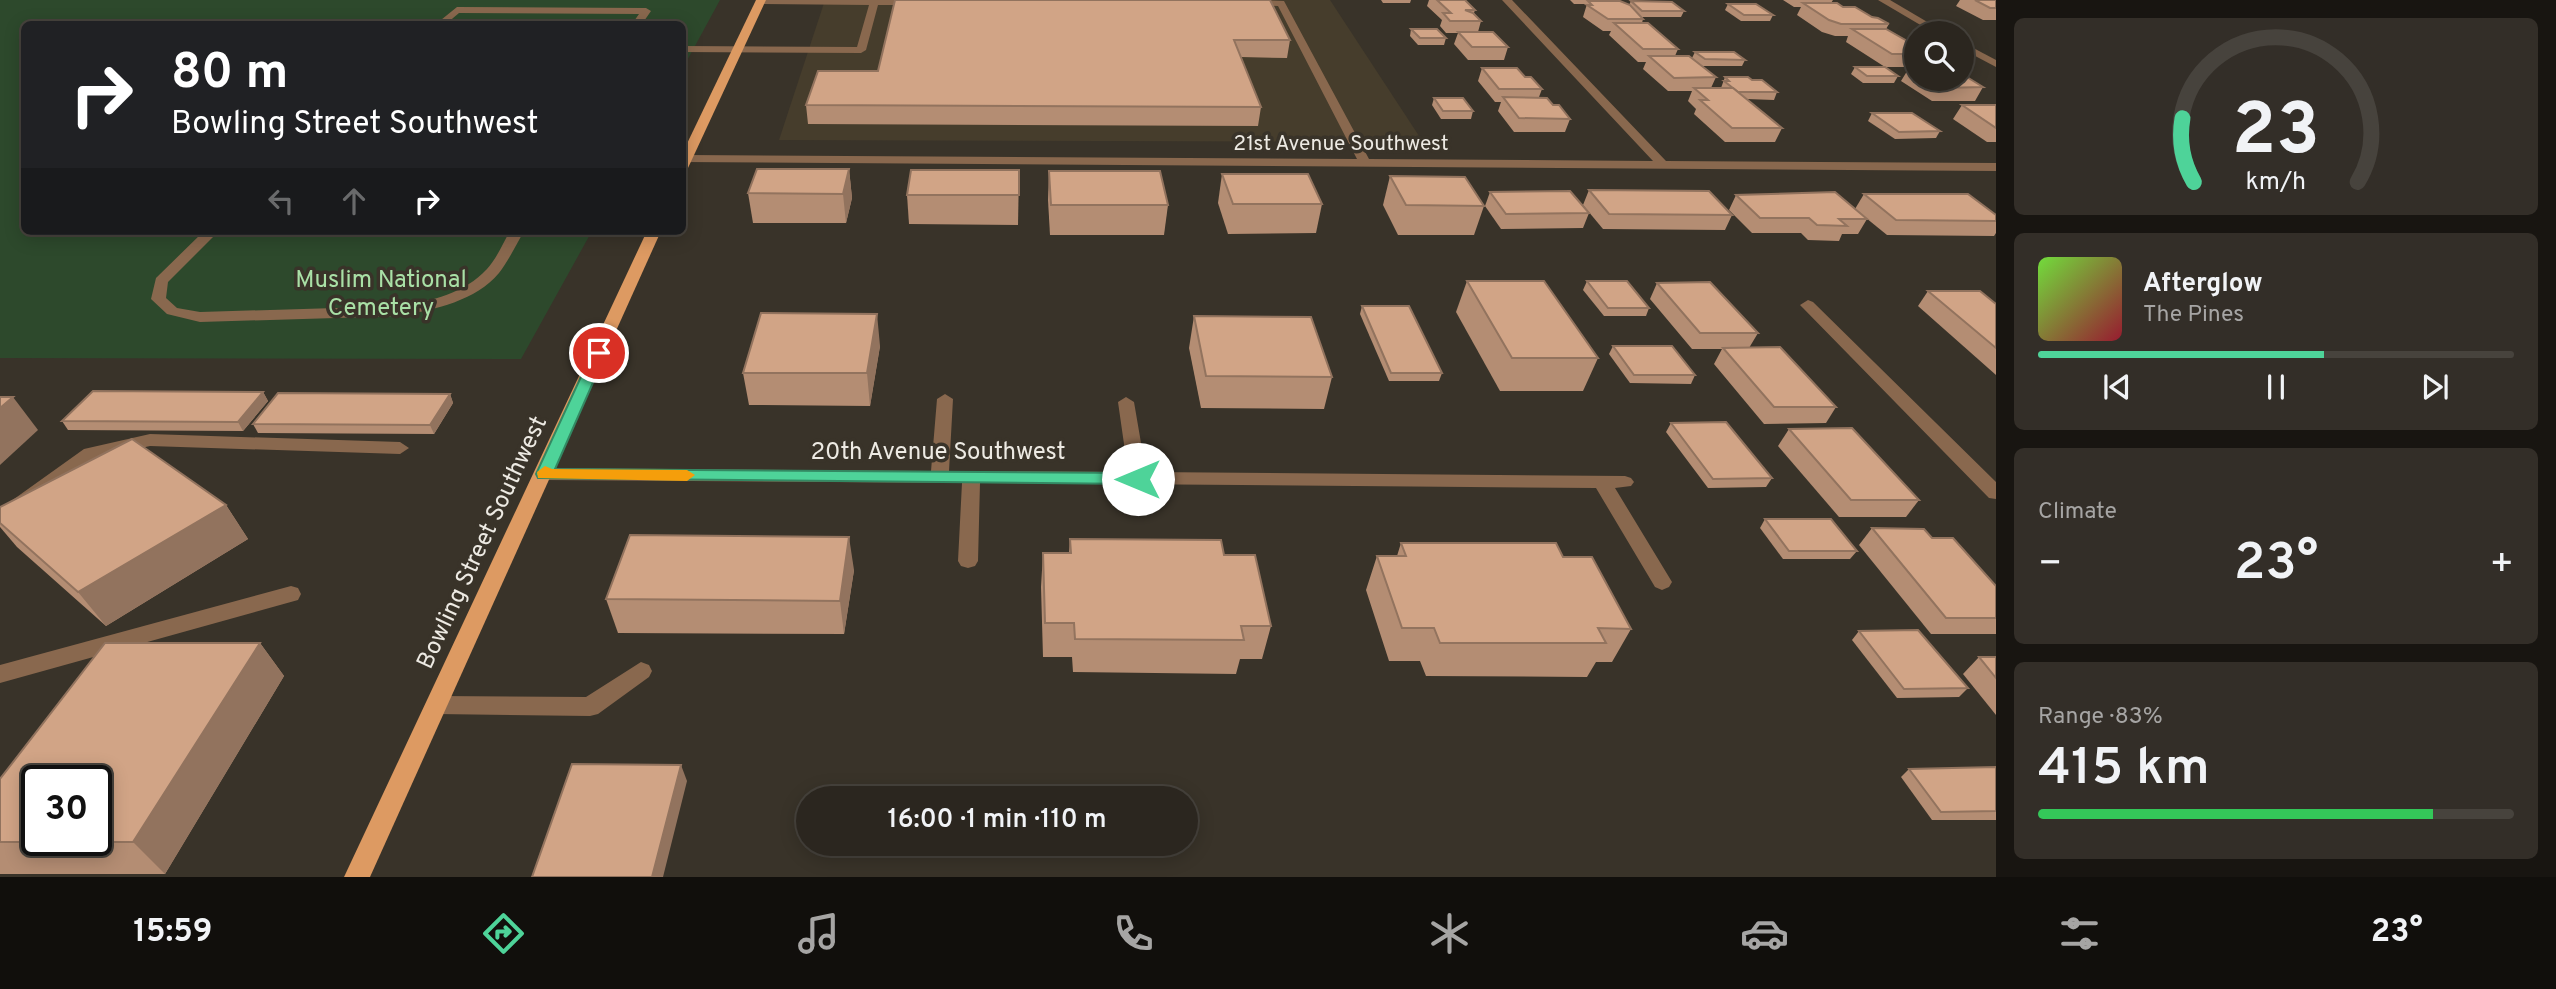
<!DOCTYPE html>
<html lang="en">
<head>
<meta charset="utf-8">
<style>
	body { margin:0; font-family:Overpass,sans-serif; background:#332e28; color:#f1f3f6; height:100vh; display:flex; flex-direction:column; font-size:26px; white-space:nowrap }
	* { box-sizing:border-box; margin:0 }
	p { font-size:23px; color:#a6a5a4 }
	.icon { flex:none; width:38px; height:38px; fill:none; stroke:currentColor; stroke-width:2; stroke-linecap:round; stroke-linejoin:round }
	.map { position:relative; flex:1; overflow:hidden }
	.panel { display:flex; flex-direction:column; gap:18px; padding:18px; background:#181511; width:560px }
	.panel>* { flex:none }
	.banner { position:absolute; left:21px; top:21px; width:665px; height:214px; border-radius:10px; box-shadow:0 4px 18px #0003,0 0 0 2px #47433d; background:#202124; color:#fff; overflow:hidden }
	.controls { position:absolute; left:1904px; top:21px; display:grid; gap:14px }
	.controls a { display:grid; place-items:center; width:70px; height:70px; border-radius:50%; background:#2b261f; box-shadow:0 4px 18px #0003,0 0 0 2px #47433d; font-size:35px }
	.speed { position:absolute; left:21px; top:765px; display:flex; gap:14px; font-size:35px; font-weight:700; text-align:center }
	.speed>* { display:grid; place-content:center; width:91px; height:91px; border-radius:50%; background:#2b261f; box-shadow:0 4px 18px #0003,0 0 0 2px #47433d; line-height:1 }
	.speed .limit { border:4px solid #111; border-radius:10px; background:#fff; color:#111 }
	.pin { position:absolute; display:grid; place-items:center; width:60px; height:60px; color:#fff; margin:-30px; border:4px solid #fff; border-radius:50%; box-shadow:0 2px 7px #0007 }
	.me { position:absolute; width:77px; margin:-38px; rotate:270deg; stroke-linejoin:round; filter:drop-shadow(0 0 5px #0008) }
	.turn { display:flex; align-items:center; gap:24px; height:147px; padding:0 35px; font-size:32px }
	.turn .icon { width:91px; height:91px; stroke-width:2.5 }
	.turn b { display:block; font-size:49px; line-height:60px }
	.lanes { display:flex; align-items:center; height:66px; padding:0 35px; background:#0003; justify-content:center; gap:35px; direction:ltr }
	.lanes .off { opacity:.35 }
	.big { font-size:52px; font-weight:600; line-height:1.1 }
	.panel .tile { flex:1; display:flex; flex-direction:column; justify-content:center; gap:10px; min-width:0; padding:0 24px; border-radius:10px; background:#332e28 }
	.panel .dial { align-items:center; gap:0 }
	.dial svg { height:182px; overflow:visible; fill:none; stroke:#47433d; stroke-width:7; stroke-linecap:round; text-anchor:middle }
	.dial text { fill:#f1f3f6; stroke:none }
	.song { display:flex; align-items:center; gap:21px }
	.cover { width:84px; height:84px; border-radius:10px; background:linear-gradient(135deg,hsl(100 70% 55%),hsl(350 70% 35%)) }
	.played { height:7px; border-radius:4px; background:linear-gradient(90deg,#4ed399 60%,#47433d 60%) }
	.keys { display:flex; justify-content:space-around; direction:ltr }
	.heat { display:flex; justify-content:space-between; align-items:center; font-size:38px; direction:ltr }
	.charge { height:10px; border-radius:5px; background:linear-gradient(90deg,#34c759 83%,#47433d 0) }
	.trip { position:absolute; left:796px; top:786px; width:402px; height:70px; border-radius:35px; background:#2b261f; box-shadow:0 4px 18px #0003,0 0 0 2px #47433d; font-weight:600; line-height:70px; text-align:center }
	.menu { display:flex; height:112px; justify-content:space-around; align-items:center; background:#110f0c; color:#a6a5a4 }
	.menu .icon { width:49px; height:49px }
	.menu .active { color:#4ed399 }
	.menu b { font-size:32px; color:#f1f3f6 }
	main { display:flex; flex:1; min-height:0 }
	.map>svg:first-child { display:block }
	.built { fill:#463d2c }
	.green { fill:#2d492c }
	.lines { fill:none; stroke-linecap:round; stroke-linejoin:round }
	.minor { fill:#89684e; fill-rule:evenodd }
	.major { fill:#dd9a62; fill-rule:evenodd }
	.wall { fill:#b48d73 }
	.shaded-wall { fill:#92735e }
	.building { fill:#d1a486; stroke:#92735e; stroke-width:2; fill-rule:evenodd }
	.route { fill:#4ed399; stroke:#338963; stroke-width:2 }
	.slow { fill:#f59e0b }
	.labels { text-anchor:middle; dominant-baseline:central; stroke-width:7; stroke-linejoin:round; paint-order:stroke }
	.far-street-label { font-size:21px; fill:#edeae3; stroke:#393329 }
	.park-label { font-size:24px; fill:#a9e0a6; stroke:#393329 }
	.street-label { font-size:24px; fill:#edeae3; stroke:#393329 }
</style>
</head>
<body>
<main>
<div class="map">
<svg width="1996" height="877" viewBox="0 0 1996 877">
	<rect width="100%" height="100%" fill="#393329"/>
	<polygon class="built" points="825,0 1330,0 1423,142 779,140"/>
	<polygon class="green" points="0,0 720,0 683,68 682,24 24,24 24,231 592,231 521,359 0,358"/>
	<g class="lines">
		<g class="minor">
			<polygon points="919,0 919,4 916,5 878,5 866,50 861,53 682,52 682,46 857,47 869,5 760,4 756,0"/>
			<polygon points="1249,0 1284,1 1369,159 1653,161 1502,0 1512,0 1666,161 1996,163 1996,171 682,162 682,156 686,155 1357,159 1278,6 1246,5 1246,1"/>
			<polygon points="1878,0 1890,0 1946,33 1934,33"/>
			<polygon points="457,7 646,8 651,11 642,24 632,24 639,14 459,13 446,24 436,24"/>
			<polygon points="1962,42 1996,60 1996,67 1962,49"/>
			<path d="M204,231H219L168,282L166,298L177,308L200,312L401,306C431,301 465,293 487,269C497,258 503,243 510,231H524C516,245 509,260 499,273C476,301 435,309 401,316L200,322L167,314L151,299L156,278Z"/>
			<polygon points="1808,300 1813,302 1996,482 1996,499 1989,498 1803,308 1800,305"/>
			<polygon points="945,394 953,399 949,471 1128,472 1118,402 1126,397 1134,402 1146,472 1625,476 1631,478 1634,482 1631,486 1615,488 1672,582 1669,587 1662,590 1655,587 1596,488 980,483 978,561 975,566 968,568 961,566 958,561 962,483 544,480 538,478 535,474 538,470 544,468 931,471 937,399"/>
			<polygon points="150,434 400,442 409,448 400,454 150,446 96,458 7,524 0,526 0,509 84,449"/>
			<polygon points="291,586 298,588 301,594 298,600 0,683 0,665"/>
			<polygon points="641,662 649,665 652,671 649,677 598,714 590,716 437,714 429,712 426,705 429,698 437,696 586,697"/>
		</g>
		<g class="major">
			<polygon points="756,0 766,0 688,168 682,172 682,154"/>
			<polygon points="647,231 661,231 370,877 344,877"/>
		</g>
	</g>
	<g class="wall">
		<polygon points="895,0 1290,40 1287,58 1241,57 1261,107 1258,126 808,124 806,105 878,71"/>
		<polygon points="1381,0 1411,0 1410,3 1383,3"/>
		<polygon points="1429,0 1465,0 1475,10 1474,13 1481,21 1478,32 1508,47 1504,60 1468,60 1454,44 1458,33 1446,33 1440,26 1442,20 1427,6"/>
		<polygon points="1570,0 1606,0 1606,1 1629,5 1631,1 1684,11 1681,17 1642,17 1643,19 1642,23 1678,49 1675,56 1716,77 1711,88 1721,88 1725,77 1752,80 1777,92 1774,100 1746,99 1782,128 1775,142 1725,142 1694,114 1696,109 1688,101 1692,91 1668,91 1643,69 1646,62 1638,62 1609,35 1611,31 1603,31 1583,17 1587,4 1574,4"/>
		<polygon points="1783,0 1833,0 1831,3 1889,24 1886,29 1916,46 1916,67 1885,67 1846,42 1848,36 1835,36 1822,32 1797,15 1801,7 1794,7"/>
		<polygon points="1960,0 1996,0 1996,20 1983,20 1956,6"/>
		<polygon points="1728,4 1773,15 1770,21 1741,21 1725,10"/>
		<polygon points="1411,29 1446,38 1444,45 1418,45 1410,36"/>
		<polygon points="1695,52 1745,60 1742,66 1702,66 1692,58"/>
		<polygon points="1855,67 1898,76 1894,83 1863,83 1851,74"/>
		<polygon points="1482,68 1525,77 1542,89 1539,97 1553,105 1570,119 1565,132 1514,132 1498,111 1501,102 1495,102 1478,81"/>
		<polygon points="1909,68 1916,68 1916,79 1962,79 1983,87 1975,101 1932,101 1901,81"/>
		<polygon points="1434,98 1473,111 1471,119 1441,119 1432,105"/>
		<polygon points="1962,105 1996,105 1996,142 1987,142 1953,119"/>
		<polygon points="1872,113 1940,131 1936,138 1895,139 1868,121"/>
		<polygon points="849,169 852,198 846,223 753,223 748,193"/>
		<polygon points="1019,170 1018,225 909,224 907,195"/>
		<polygon points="1049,171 1168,205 1164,235 1050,235 1048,200"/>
		<polygon points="1222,174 1322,204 1316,233 1228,234 1218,203"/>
		<polygon points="1390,176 1484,206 1474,235 1398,235 1383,205"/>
		<polygon points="1589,190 1732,215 1725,230 1603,229 1583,205"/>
		<polygon points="1490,192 1589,213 1583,228 1501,229 1485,206"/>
		<polygon points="1864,194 1996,215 1996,233 1994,236 1887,235 1855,209"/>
		<polygon points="1736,195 1867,219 1858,234 1842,234 1839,241 1808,240 1801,233 1752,233 1729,210"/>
		<polygon points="1467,281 1598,358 1583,391 1500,391 1456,312"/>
		<polygon points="1587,281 1649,308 1646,316 1604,316 1583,290"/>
		<polygon points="1657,283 1758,333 1749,348 1836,407 1826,423 1764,424 1714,364 1722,349 1692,349 1650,299"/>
		<polygon points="1928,291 1996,304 1996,375 1918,306"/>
		<polygon points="1362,306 1442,373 1439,381 1389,381 1360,314"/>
		<polygon points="1194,316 1332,377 1324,409 1201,408 1189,348"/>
		<polygon points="880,346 870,406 749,405 743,373"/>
		<polygon points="1613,346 1695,375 1691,384 1630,383 1609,354"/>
		<polygon points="263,392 268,401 243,431 68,430 62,421"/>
		<polygon points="450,394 453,403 434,434 258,433 253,424"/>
		<polygon points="1671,423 1772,478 1766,487 1708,488 1666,432"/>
		<polygon points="1789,429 1919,500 1906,517 1839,517 1778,446"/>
		<polygon points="226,505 248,539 106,626 17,547 0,527 0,507"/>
		<polygon points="1765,519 1857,551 1850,559 1783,559 1760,528"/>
		<polygon points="1872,528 1932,538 1996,586 1996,634 1931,634 1859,545"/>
		<polygon points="1070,539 1224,555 1271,626 1262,659 1240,659 1236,674 1073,672 1072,657 1043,657 1041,587 1043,553 1069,553"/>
		<polygon points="1401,543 1563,557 1631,629 1612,662 1596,662 1587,677 1426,676 1420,661 1389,661 1366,590 1377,556 1397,556"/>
		<polygon points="854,570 844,634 618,633 606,599"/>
		<polygon points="1859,631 1968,688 1959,697 1897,698 1852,640"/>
		<polygon points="260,643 284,676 165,874 0,874 0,779"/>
		<polygon points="1979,657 1996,657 1996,715 1963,674"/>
		<polygon points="1996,767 1996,820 1932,820 1901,777 1909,769"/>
	</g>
	<g class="shaded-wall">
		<polygon points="849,169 852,198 846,223 843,194"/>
		<polygon points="877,314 880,346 870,406 867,373"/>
		<polygon points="263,392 268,401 243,431 238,422"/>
		<polygon points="450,394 453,403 434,434 430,425"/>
		<polygon points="13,397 38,430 0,465 0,408"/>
		<polygon points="226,505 248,539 106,626 78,592"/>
		<polygon points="849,537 854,570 844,634 840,601"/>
		<polygon points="260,643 284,676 165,874 133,842"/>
		<polygon points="681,765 687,781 663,877 652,877"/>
	</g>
	<g class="building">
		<polygon points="895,0 1270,0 1290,40 1234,40 1261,107 806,105 818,71 878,71"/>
		<polygon points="1437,0 1465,0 1475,10 1465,10 1473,13 1481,21 1450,21 1443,13 1451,13"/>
		<polygon points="1975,0 1996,0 1996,8 1990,8"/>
		<polygon points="1588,1 1620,1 1630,5 1643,19 1608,19 1587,5 1592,5"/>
		<polygon points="1631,1 1672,2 1684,11 1642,11"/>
		<polygon points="1803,3 1837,3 1843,7 1855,7 1872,17 1878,18 1889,24 1841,24 1829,20"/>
		<polygon points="1728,4 1756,4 1773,15 1744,15"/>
		<polygon points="1614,23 1648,23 1678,49 1643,49"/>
		<polygon points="1411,29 1437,29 1446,38 1420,38"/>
		<polygon points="1852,29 1886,29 1916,46 1916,54 1892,54"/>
		<polygon points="1458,32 1493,32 1508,47 1472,47"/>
		<polygon points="1695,52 1734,52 1745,60 1705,59"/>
		<polygon points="1649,56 1689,56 1716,77 1674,78"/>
		<polygon points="1855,67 1885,67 1898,76 1867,76"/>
		<polygon points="1482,68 1517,68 1525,77 1531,77 1542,89 1499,89"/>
		<polygon points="1909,68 1916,68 1916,73"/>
		<polygon points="1962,74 1983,87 1940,88 1926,79 1962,79"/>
		<polygon points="1725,77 1748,77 1752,80 1762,80 1777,92 1738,92 1724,81 1729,81"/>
		<polygon points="1694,88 1733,88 1782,128 1732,128 1700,100 1708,100"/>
		<polygon points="1503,97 1547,98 1553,105 1559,105 1570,119 1519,118"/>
		<polygon points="1434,98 1463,98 1473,111 1443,111"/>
		<polygon points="1962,105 1996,105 1996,128"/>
		<polygon points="1872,113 1912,113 1940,131 1899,132"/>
		<polygon points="757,169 849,169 843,194 748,193"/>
		<polygon points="911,170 1019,170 1019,195 907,195"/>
		<polygon points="1049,171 1160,171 1168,205 1051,205"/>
		<polygon points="1222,174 1308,174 1322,204 1233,204"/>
		<polygon points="1390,176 1465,177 1484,206 1406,205"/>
		<polygon points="1589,190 1709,191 1732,215 1609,214"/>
		<polygon points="1570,191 1589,213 1506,214 1490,192"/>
		<polygon points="1835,192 1867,219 1839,219 1847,226 1817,225 1809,218 1760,218 1736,195"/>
		<polygon points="1864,194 1968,194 1996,215 1996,221 1896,220"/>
		<polygon points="1467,281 1544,281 1598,358 1512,358"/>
		<polygon points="1587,281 1627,281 1649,308 1608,308"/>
		<polygon points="1710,282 1758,333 1700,333 1657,283"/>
		<polygon points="1928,291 1980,291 1996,304 1996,348"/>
		<polygon points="1362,306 1409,306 1442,373 1391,373"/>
		<polygon points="761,313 877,314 867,373 743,373"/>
		<polygon points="1194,316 1311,317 1332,377 1206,376"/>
		<polygon points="1613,346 1672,346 1695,375 1634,375"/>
		<polygon points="1780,347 1836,407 1774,407 1723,348"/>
		<polygon points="93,391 263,392 238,422 62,421"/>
		<polygon points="278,393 450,394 430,425 253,424"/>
		<polygon points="0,397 13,397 0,408"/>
		<polygon points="1726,422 1772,478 1713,479 1671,423"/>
		<polygon points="1852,428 1919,500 1851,500 1789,429"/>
		<polygon points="132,439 226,505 78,592 0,523 0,507"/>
		<polygon points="1765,519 1831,519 1857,551 1789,551"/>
		<polygon points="1872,528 1924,529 1932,538 1953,538 1996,586 1996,618 1946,618"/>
		<polygon points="630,535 849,537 840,601 606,599"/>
		<polygon points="1070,539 1221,540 1224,555 1255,555 1271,626 1241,626 1244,640 1075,639 1074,623 1045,623 1043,553 1071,553"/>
		<polygon points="1401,543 1556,543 1563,557 1592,557 1631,629 1598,628 1606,643 1440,643 1434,628 1402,628 1377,556 1406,556"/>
		<polygon points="1918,630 1968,688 1904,689 1859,631"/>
		<path d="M105,643H260L133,842H0V779ZM37,780H96V840H37Z"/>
		<polygon points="1979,657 1996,657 1996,678"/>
		<polygon points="572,764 681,765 652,877 532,877"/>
		<polygon points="1996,767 1996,811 1941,812 1909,769"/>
	</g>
	<polygon class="route" points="599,348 606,353 555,469 1138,473 1147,479 1138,484 538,478 536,474 592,353"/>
	<polygon class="slow" points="545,466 552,469 687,470 695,475 687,481 538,478 537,472"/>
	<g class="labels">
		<g class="far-street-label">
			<text x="1341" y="144">21st Avenue Southwest</text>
		</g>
		<g class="park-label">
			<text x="381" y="281">Muslim National<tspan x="381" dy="28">Cemetery</tspan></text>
		</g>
		<g class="street-label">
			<text x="938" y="453">20th Avenue Southwest</text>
			<text transform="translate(483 543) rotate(-65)">Bowling Street Southwest</text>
		</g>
	</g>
</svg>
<div class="controls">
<a><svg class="icon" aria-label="search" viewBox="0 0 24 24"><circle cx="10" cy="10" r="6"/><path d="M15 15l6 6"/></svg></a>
</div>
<div class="speed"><div class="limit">30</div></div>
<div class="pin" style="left:599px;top:353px;background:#d93025"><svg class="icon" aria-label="arrive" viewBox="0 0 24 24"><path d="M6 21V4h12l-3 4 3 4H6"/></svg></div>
<svg class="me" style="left:1138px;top:479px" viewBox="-20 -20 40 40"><circle r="19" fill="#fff"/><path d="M0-13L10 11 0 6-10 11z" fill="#4ed399"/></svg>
<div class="trip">16:00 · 1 min · 110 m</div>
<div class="banner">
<div class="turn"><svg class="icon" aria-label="right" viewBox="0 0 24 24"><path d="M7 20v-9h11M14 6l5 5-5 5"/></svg><div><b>80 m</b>Bowling Street Southwest</div></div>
<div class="lanes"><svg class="icon off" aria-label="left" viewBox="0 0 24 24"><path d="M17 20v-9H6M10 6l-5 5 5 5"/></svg><svg class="icon off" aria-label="ahead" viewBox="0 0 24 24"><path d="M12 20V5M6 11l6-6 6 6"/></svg><svg class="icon" aria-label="right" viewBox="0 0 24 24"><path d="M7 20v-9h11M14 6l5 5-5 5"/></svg></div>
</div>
</div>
<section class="panel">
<div class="tile dial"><svg viewBox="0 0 100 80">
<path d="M14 69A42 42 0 1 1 86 69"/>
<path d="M14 69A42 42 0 0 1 9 41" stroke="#4ed399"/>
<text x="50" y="56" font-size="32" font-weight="700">23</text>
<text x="50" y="72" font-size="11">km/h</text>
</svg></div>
<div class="tile">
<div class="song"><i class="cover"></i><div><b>Afterglow</b><p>The Pines</p></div></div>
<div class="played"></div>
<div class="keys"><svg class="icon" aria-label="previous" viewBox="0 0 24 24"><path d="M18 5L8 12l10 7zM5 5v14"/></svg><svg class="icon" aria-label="pause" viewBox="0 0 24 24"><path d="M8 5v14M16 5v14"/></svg><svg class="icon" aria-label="next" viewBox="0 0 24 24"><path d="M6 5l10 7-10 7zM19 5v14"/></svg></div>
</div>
<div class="tile"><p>Climate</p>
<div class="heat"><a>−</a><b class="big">23°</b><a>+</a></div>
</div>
<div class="tile"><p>Range · 83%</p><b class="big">415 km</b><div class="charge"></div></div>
</section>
</main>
<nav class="menu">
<b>15:59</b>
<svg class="icon active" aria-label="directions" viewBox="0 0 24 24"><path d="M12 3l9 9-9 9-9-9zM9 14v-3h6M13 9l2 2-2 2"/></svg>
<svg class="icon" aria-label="music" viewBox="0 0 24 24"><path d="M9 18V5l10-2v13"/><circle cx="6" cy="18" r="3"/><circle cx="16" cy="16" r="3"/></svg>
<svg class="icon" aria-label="phone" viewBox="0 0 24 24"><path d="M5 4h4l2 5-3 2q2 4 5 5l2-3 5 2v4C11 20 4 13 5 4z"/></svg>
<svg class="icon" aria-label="climate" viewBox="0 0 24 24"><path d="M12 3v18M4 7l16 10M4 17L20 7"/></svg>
<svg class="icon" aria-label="car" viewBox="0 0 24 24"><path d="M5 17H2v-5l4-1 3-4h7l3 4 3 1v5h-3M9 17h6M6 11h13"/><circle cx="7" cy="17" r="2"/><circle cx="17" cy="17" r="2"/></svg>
<svg class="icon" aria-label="filters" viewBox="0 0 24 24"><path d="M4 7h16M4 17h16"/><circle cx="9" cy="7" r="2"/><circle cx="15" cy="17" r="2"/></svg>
<b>23°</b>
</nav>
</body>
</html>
